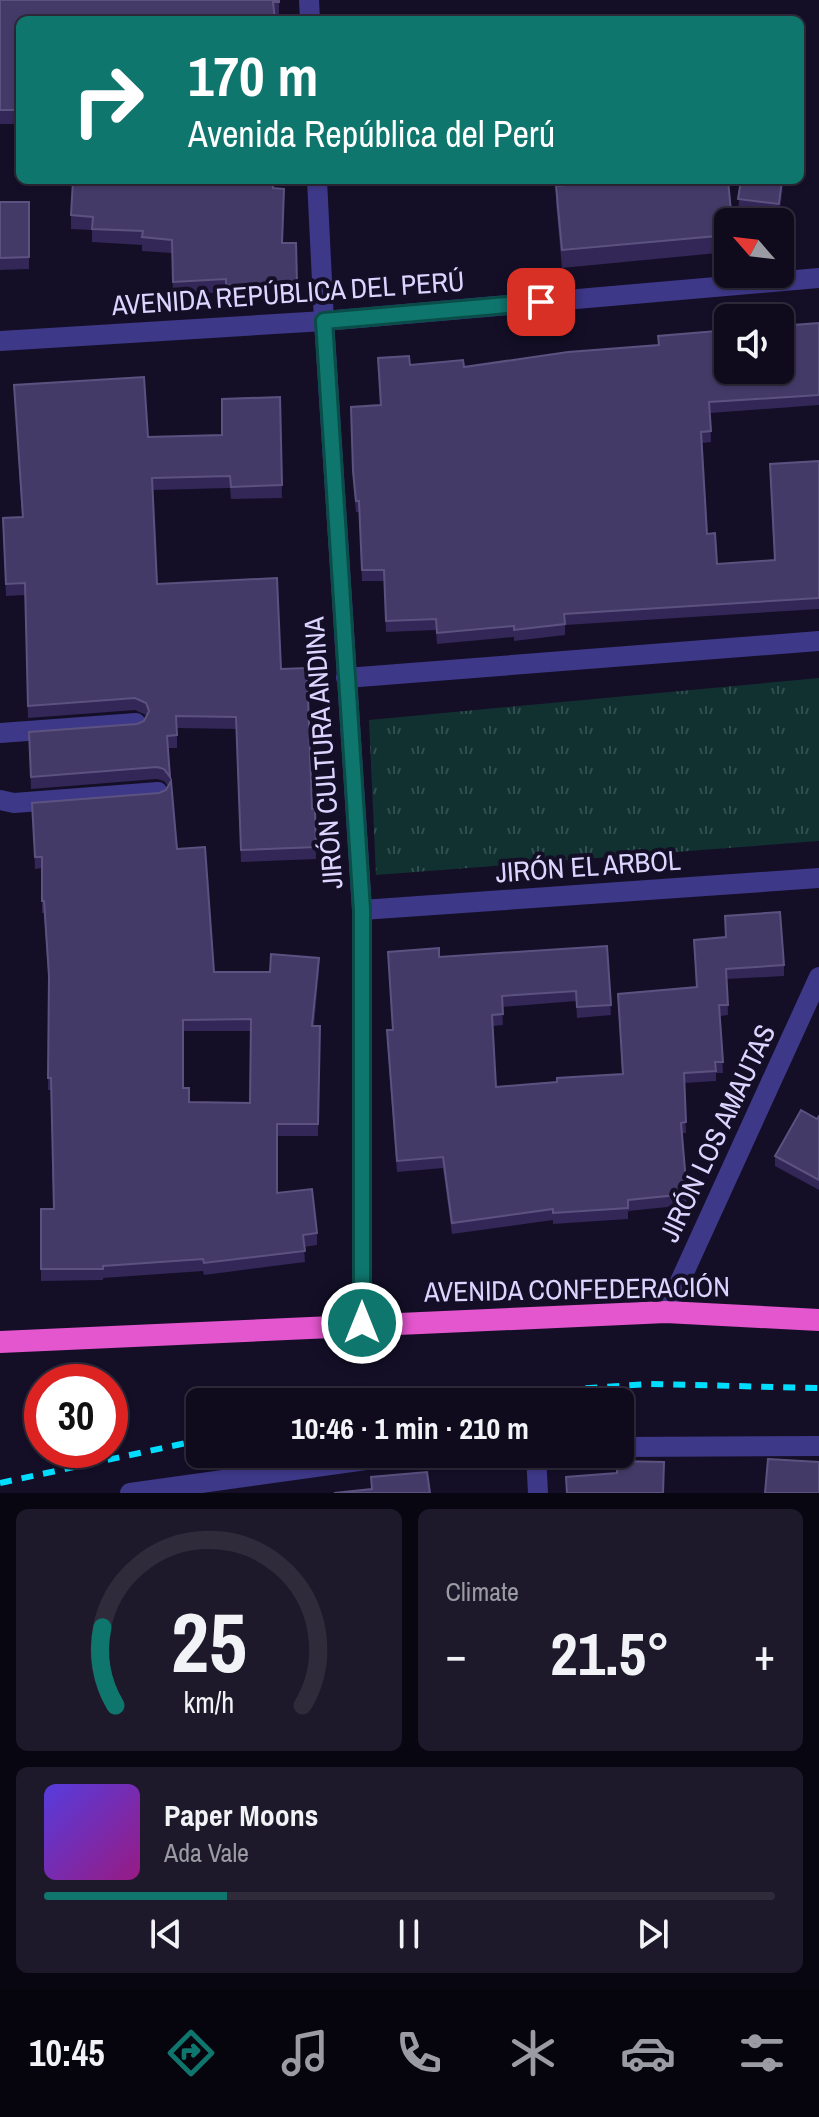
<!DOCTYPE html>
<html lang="en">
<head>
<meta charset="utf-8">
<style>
	body { margin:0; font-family:"Archivo Narrow",sans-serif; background:#1d192a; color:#f1f3f6; height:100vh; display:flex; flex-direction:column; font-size:30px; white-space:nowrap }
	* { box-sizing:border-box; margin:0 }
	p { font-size:26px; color:#9b9ba4 }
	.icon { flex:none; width:44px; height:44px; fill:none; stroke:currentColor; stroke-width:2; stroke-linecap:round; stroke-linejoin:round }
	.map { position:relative; height:1493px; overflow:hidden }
	.drawer { display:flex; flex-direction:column; gap:16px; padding:16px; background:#080610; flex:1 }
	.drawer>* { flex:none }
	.banner { position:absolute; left:16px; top:16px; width:788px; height:168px; border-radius:12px; box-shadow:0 2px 6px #0004,0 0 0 2px #2f2b3b; background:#0f766e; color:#fff; overflow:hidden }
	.needle { width:52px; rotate:298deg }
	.controls { position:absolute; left:714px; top:208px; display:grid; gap:16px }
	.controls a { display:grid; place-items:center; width:80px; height:80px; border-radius:12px; background:#0f0b1d; box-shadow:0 2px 6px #0004,0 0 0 2px #2f2b3b; font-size:40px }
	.speed { position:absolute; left:24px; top:1364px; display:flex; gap:16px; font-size:40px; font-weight:700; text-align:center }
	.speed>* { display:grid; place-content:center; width:104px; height:104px; border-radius:50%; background:#0f0b1d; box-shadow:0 2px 6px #0004,0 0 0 2px #2f2b3b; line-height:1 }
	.speed .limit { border:12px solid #d22; background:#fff; color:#111 }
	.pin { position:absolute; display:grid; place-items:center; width:68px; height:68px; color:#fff; margin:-34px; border-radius:16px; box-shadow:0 4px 12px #0006 }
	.me { position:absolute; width:88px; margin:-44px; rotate:0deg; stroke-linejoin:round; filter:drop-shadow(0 0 6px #0008) }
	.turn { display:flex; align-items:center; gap:28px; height:168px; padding:0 40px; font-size:36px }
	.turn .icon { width:104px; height:104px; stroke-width:2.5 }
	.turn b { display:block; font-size:56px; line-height:68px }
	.big { font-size:60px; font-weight:700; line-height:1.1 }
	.drawer .tile { flex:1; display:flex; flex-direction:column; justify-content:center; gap:12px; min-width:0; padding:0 28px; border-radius:12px; background:#1d192a }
	.drawer .dial { align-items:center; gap:0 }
	.dial svg { height:208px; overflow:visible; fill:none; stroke:#2f2b3b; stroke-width:7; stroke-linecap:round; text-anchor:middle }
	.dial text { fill:#f1f3f6; stroke:none }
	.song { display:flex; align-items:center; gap:24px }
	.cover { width:96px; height:96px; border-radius:12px; background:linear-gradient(135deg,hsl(250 70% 55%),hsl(310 70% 35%)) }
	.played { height:8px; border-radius:4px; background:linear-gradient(90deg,#0f766e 25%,#2f2b3b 25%) }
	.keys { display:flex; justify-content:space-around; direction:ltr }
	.heat { display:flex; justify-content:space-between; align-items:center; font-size:44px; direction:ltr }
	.drawer .tiles { flex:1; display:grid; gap:16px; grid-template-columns:1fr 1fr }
	.tile:last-child { grid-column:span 2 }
	.trip { position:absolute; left:186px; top:1388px; width:448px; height:80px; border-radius:12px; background:#0f0b1d; box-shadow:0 2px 6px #0004,0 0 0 2px #2f2b3b; font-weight:700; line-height:80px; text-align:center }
	.tab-bar { display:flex; height:128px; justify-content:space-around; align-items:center; background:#06040c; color:#9b9ba4 }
	.tab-bar .icon { width:56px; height:56px }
	.tab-bar .selected { color:#0f766e }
	.tab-bar b { font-size:36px; color:#f1f3f6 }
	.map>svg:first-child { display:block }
	.park { fill:url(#park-tufts) }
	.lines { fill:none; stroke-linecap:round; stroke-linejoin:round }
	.service { stroke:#3e3888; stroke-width:20 }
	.minor { stroke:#3e3888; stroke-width:20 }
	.trunk { stroke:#e456ce; stroke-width:22 }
	.rail { stroke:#01ddff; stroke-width:6; stroke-dasharray:12 10; stroke-linecap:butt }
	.wall { fill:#322756; fill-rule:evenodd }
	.shaded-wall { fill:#1e163b }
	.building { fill:#443a68; stroke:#5c5280; stroke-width:2; fill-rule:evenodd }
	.route-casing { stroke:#0a4d48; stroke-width:20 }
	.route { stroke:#0f766e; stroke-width:14 }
	.labels { text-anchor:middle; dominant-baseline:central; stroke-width:8; stroke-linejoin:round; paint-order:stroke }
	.street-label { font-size:28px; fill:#dbd5ff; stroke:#140f27 }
</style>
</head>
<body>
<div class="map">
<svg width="819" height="1493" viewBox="0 0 819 1493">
	<defs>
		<pattern id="park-tufts" width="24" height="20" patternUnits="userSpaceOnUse" patternTransform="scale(2)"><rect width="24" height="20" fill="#113131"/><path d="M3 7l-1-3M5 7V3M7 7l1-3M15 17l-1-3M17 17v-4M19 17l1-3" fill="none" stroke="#334e50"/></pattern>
	</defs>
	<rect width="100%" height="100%" fill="#140f27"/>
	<polygon class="park" points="819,678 819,841 376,875 369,720"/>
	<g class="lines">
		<polyline class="service" points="536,1454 538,1493"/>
		<g class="minor">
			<polyline points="309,0 310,20"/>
			<polyline points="317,180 324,321 362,910 362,1323"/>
			<polyline points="0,341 324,321 819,278"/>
			<polyline points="346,678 819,641"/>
			<polyline points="0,733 136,723"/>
			<polyline points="0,800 14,803 158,792"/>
			<polyline points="362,910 819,878"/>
			<polyline points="666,1312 819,977"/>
			<polyline points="620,1447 819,1446"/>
			<polyline points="130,1493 409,1454"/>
		</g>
		<polyline class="trunk" points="0,1342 666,1312 819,1320"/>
		<g class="rail">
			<polyline points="410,1402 437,1398 650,1384 819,1388"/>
			<polyline points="0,1483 200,1440"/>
		</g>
	</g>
	<g class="wall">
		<polygon points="0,0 279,0 279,15 20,20 20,124 0,124"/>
		<polygon points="741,180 784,180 779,216 738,211"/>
		<polygon points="556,186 728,222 728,252 562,268 556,203"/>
		<polygon points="273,188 283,243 296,243 297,296 226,299 226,292 173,295 172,253 142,251 142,245 92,242 92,230 71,229 71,215"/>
		<polygon points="0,202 29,202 29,269 0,270"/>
		<polygon points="819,323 819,405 710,413 711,442 702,443 707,534 717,564 775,560 770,464 819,461 819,609 565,625 565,635 514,641 514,637 437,644 436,630 386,632 384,581 362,581 359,512 356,512 353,482 351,407 380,406 378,358 410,365 464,367 658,345 658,336"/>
		<path d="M14,385L148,437L222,435L280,397L282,498L231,499L230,488L153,490L157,584L281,669L312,809H315L316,859L241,862L236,729L177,728V748H168L177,849L214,972L319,970L314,1026H320L318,1136H277V1193L317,1233V1245L304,1247L305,1262L204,1275L203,1271L103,1278V1280L41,1281V1209H53L51,1090H48L49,986L44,913H42V868L35,869L32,803L159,793L166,790L168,786L164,781L157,779L31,789L29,744L137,724L144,721L146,715L135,710L28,718L25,595L6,596L3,530V518L22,517ZM183,1031H251L250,1103L189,1102L183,1088Z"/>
		<polygon points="694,940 784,965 784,976 727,979 728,1015 720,1016 723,1073 716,1073 716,1081 684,1083 686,1133 682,1133 687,1205 628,1211 628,1219 553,1224 553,1220 452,1234 443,1168 397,1172 387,1041 387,1030 393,1030 388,952 439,957 607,946 611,1015 577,1018 576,1001 502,1007 503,1025 493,1026 496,1087 557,1082 622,1074 618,994 696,987"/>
		<polygon points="819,1116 819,1190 775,1166 775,1156 817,1119"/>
	</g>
	<g class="shaded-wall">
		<polygon points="782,180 784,180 779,216 779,204"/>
		<polygon points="319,958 319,970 312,1038 312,1026"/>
	</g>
	<g class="building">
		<polygon points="0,0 279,0 279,2 273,2 275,20 20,20 20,110 0,110"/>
		<polygon points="73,180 273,180 273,188 284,189 282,243 296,243 297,283 226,285 226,279 173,282 172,240 142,237 143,231 92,229 93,217 71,215"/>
		<polygon points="615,180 728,180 732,222 728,222 728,235 562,250 556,186"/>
		<polygon points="741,180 782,180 779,204 738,199"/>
		<polygon points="0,202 29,202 29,257 0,258"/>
		<polygon points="819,323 819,395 709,402 711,431 701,432 707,534 715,533 717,564 775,560 770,464 819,461 819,598 564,614 565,624 514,630 514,626 437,633 436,619 386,621 384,570 362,570 359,501 356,501 353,471 351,407 381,405 378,358 409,356 410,365 463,360 464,367 568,352 659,345 658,336 728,330 728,370 780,370 780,326"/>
		<polygon points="144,377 148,437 222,435 222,399 280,397 282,485 231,487 230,476 152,478 157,584 277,578 281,669 307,668 312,809 315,809 316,847 241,850 236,717 176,716 177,735 167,736 170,777 164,769 157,767 31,777 29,732 137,724 144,721 149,711 146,703 135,698 28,706 25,583 6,584 3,518 23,517 14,385"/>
		<path d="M171,781L177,849L205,847L214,972H270L271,954L319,958L312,1026H320L318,1124H277V1193L312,1189L317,1233L303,1235L305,1251L204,1263L203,1259L103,1266V1269H41V1209H54L51,1078H48L49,976L44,901H42V857H35L32,803L159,793L166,790ZM251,1019L250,1103L189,1102V1088H183V1020Z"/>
		<polygon points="780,912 784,965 726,969 728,1005 719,1005 723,1062 715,1062 716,1071 684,1073 686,1122 681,1123 687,1194 628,1200 628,1208 553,1213 553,1209 452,1223 443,1157 397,1161 387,1030 393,1030 388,952 439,948 439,957 607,946 611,1005 577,1007 576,991 502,996 503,1014 492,1015 496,1087 557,1082 557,1078 623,1074 618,994 697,987 694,940 726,937 725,916"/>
		<polygon points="801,1110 817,1119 819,1116 819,1180 775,1156"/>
		<polygon points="768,1459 819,1462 819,1493 765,1493"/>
		<polygon points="617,1461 664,1462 663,1493 567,1493 566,1477 617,1473"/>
		<polygon points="427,1472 430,1493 334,1493 372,1489 371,1477"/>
	</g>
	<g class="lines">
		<defs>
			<polyline id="route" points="362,1323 362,910 324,321 541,302"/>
		</defs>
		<use href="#route" class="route-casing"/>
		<use href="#route" class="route"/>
	</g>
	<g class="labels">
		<g class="street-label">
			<text transform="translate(288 293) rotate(-4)">AVENIDA REPÚBLICA DEL PERÚ</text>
			<text transform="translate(323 753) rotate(-94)">JIRÓN CULTURA ANDINA</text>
			<text transform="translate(588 866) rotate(-4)">JIRÓN EL ARBOL</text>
			<text transform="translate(717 1133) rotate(-65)">JIRÓN LOS AMAUTAS</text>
			<text transform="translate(577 1289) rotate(-1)">AVENIDA CONFEDERACIÓN</text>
		</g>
	</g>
</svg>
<div class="controls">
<a><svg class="needle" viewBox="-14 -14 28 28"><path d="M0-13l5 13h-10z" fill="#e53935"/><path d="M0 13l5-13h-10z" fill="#9b9ba4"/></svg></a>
<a><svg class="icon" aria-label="sound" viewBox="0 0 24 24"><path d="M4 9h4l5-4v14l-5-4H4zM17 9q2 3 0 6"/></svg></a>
</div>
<div class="speed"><div class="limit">30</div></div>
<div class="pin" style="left:541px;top:302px;background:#d93025"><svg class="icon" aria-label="arrive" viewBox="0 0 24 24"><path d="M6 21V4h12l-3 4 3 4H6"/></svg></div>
<svg class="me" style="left:362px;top:1323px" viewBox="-20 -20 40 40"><circle r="17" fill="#0f766e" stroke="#fff" stroke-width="3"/><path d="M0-11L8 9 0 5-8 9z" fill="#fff"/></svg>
<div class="trip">10:46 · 1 min · 210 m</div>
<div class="banner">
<div class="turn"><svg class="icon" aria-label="right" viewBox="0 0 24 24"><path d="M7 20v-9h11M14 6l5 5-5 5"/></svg><div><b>170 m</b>Avenida República del Perú</div></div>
</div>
</div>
<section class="drawer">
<div class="tiles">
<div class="tile dial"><svg viewBox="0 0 100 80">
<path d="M14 69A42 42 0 1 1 86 69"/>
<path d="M14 69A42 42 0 0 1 9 39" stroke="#0f766e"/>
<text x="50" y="56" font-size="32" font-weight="700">25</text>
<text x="50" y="72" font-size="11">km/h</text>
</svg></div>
<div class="tile"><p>Climate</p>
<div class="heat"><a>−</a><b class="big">21.5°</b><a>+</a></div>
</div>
<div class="tile">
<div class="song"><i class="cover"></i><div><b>Paper Moons</b><p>Ada Vale</p></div></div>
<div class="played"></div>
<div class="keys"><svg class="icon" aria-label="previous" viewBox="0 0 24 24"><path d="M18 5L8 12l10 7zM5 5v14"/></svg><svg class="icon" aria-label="pause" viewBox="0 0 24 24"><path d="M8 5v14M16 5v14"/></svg><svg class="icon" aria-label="next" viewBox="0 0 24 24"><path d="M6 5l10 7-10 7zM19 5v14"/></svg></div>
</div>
</div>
</section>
<nav class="tab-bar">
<b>10:45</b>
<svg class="icon selected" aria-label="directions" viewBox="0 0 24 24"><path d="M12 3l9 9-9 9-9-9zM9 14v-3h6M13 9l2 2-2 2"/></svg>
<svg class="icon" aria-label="music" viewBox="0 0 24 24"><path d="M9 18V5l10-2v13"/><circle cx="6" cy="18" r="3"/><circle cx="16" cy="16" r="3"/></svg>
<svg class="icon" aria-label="phone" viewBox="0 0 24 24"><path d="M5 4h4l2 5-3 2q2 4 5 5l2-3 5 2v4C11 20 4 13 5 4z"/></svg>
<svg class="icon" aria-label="climate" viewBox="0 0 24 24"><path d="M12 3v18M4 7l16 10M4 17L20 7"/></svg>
<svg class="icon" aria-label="car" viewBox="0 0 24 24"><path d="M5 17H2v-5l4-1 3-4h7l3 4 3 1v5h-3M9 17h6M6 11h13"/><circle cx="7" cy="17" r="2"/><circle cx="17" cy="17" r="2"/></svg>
<svg class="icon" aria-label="filters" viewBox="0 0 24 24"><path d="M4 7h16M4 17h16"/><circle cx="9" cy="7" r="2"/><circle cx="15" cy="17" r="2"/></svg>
</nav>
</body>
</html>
